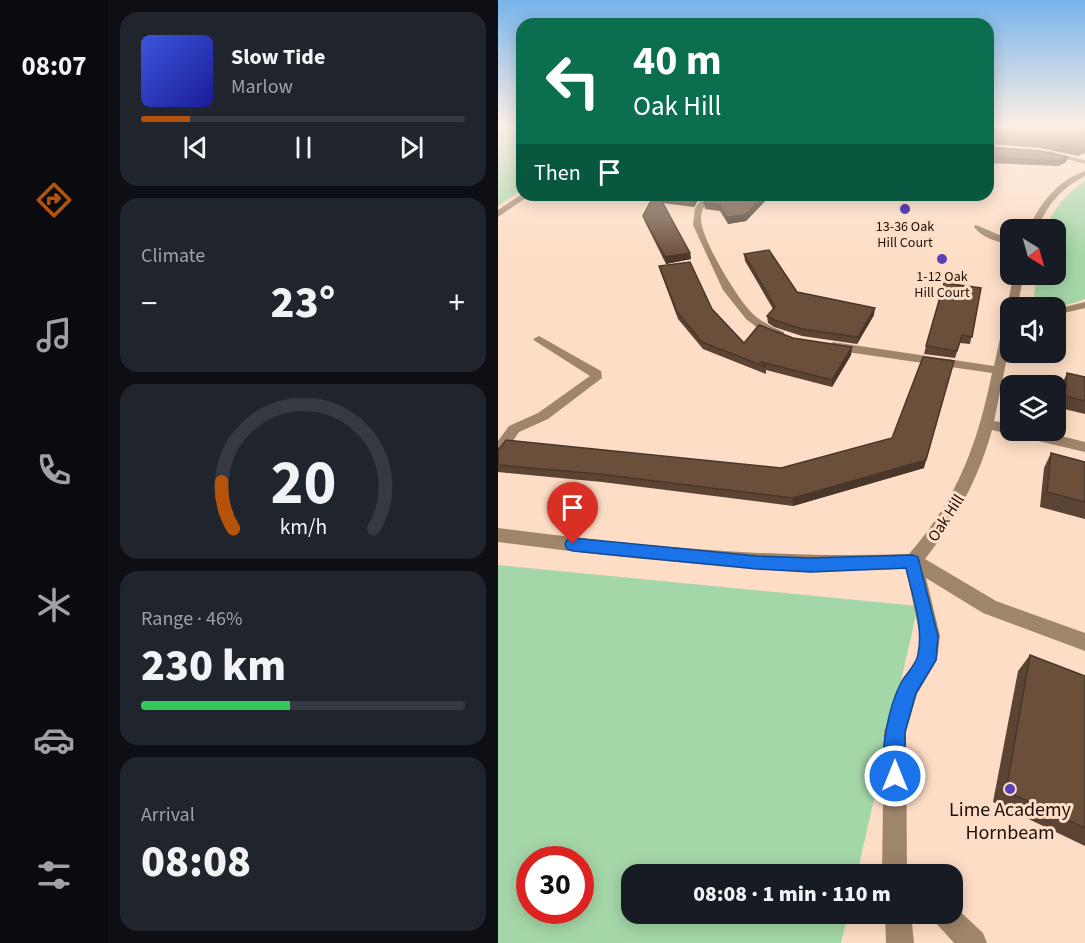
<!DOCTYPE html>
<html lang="en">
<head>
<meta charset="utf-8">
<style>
	body { margin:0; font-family:"Source Sans 3",sans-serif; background:#20242c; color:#f1f3f6; height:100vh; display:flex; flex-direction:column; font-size:22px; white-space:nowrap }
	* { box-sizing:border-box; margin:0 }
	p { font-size:20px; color:#9ea1a6 }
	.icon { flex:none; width:33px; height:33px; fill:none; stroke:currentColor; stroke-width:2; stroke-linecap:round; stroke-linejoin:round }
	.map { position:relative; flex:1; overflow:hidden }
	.side { display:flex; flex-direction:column; gap:12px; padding:12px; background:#0d0f14; width:390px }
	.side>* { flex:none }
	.top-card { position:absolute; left:18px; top:18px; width:478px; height:183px; border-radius:18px; box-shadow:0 3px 15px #0003; background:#0b6e4f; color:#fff; overflow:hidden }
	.needle { width:39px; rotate:143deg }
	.controls { position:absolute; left:502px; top:219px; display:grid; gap:12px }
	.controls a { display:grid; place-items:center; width:66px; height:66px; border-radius:12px; background:#171b24; box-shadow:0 3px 15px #0003; font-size:30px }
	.speed { position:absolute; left:18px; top:846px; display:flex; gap:12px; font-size:30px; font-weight:700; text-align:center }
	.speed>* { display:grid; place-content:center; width:78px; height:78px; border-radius:50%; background:#171b24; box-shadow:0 3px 15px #0003; line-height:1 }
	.speed .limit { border:9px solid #d22; background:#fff; color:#111 }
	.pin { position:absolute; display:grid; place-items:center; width:51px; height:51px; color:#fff; margin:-62px -26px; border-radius:50% 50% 50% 0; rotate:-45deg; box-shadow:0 0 6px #0007 }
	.pin .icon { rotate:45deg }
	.me { position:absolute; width:66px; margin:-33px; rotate:0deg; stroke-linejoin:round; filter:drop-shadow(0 0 4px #0008) }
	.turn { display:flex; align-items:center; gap:21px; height:126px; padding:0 18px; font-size:27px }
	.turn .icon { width:78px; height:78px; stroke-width:2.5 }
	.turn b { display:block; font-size:42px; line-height:51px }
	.then { display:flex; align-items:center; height:57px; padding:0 18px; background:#0003; gap:12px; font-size:22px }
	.big { font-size:45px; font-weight:800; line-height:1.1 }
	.side .tile { flex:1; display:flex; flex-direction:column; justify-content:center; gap:9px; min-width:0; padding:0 21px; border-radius:18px; background:#20242c }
	.side .dial { align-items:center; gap:0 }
	.dial svg { height:156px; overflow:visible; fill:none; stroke:#363941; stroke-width:7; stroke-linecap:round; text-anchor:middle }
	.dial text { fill:#f1f3f6; stroke:none }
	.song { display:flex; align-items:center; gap:18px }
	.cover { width:72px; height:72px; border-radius:9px; background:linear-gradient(135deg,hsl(230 70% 55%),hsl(240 70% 35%)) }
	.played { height:6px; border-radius:3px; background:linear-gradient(90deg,#b45309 15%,#363941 15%) }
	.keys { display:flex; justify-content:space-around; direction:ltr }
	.heat { display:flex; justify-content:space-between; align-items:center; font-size:33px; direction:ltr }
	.charge { height:9px; border-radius:4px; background:linear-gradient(90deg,#34c759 46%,#363941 0) }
	.trip { position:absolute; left:123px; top:864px; width:342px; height:60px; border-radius:18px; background:#171b24; box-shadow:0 3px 15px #0003; font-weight:800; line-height:60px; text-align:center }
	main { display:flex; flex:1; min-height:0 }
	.tabs { display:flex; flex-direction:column; width:108px; justify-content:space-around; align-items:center; background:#090b0e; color:#9ea1a6 }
	.tabs .icon { width:42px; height:42px }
	.tabs .active { color:#b45309 }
	.tabs b { font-size:27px; color:#f1f3f6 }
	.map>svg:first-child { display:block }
	.green { fill:#a4d7a8; fill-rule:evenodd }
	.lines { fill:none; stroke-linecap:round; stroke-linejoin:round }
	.minor { fill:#9f856a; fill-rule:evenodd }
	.wall { fill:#5b4433 }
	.shaded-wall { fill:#4a3729 }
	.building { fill:#6a4f3b; stroke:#4a3729; stroke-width:1.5 }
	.route { fill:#1a73e8; stroke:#114b97; stroke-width:1.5 }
	.poi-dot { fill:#5840b8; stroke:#fdddc5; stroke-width:2 }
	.labels { text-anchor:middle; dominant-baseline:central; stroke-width:6; stroke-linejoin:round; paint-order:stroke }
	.far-poi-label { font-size:14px; fill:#1d120a; stroke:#fdddc5 }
	.street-label { font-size:16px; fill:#1d120a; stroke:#fdddc5 }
	.near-poi-label { font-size:20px; fill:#1d120a; stroke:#fdddc5 }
</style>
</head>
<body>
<main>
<nav class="tabs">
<b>08:07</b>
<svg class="icon active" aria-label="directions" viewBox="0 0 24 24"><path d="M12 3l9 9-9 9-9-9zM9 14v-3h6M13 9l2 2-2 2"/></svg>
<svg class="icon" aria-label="music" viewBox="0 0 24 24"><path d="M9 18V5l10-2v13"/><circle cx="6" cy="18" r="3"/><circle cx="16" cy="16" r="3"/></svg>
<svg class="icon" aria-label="phone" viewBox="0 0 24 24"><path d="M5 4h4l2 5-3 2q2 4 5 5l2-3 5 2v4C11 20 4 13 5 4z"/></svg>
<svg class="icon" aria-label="climate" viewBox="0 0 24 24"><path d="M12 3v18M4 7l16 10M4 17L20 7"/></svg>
<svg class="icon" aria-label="car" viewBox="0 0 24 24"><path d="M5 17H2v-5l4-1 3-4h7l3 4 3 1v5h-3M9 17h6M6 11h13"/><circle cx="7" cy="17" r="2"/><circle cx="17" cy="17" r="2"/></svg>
<svg class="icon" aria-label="filters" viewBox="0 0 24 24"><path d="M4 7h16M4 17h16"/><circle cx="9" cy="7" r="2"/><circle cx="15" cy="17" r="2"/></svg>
</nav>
<section class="side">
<div class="tile">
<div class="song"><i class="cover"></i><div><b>Slow Tide</b><p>Marlow</p></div></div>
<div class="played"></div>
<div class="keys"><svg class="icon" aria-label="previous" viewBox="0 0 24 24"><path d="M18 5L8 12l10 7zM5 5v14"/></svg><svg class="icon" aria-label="pause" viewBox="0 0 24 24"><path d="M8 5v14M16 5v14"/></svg><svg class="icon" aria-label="next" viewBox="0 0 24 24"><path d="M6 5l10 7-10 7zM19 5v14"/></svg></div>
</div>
<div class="tile"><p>Climate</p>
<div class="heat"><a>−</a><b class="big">23°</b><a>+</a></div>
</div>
<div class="tile dial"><svg viewBox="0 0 100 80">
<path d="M14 69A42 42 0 1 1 86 69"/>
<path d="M14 69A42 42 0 0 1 8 45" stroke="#b45309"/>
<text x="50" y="56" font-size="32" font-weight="700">20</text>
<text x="50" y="72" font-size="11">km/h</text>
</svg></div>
<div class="tile"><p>Range · 46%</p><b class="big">230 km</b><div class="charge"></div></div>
<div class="tile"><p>Arrival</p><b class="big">08:08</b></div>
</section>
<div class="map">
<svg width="587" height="943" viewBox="0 0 587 943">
	<rect width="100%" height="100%" fill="#fdddc5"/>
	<g class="green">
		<polygon points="0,125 24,125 24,190 0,206"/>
		<path d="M587,181V299C570,305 557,310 539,302L536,294L539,275L558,274V230L548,229C554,209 569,193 587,181Z"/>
		<path d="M0,565L420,606L359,874H134V914H350L343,943H0ZM32,860H82V910H32Z"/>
	</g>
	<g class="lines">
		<g class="minor">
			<polygon points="550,151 587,160 587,164 548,154"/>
			<path d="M587,171V176C563,188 549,205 539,230H530C542,203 559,181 587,171Z"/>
			<polygon points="24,194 32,195 0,217 0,210"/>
			<path d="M206,195H215C208,203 203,209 203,219C203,239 239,298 254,313C263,322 274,327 286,332V336H278L261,329L248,319L225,290L195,225L197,208Z"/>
			<path d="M477,225C481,225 503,237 513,239V245C499,241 485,239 476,227Z"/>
			<path d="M516,274H526L519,308H513V339L496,421L513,424V430H539L587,442V452L494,430C481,478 458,520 427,559L498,601L587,633V651L485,613L428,578L442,636L439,660L419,694L408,732L409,874H384L386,732L403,682L420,657L422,636L408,569C271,574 136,560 0,542V528C137,546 273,559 411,554C460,497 479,446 494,373L335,350L329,346L335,342L496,366Z"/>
			<polygon points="587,302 587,308 558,315 558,309"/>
			<polygon points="41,336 103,371 104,378 50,419 21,432 5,455 0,456 0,441 11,426 40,413 92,376 37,341 35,339"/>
			<polygon points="454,904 485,933 489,943 456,943 438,923 434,914 454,914"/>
			<polygon points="387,914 413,914 416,943 388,943"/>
		</g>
	</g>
	<g class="wall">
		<polygon points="490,125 587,125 587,154 585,153 580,156 542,148 490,144"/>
		<polygon points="490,145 491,147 568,162 560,166 490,163"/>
		<polygon points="156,195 203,195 196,207 164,203 192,253 193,259 168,264 147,222 145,216"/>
		<polygon points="213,195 273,195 248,221 230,224 222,211 207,209 206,203"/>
		<polygon points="246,254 299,292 376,315 359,344 304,336 276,327 270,323 269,316 275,309 247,261"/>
		<polygon points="161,266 214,309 246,343 295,338 354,347 353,355 334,387 268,370 268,374 205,349 180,319 163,273"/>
		<polygon points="483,288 472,344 462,343 457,358 426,354 428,346"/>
		<polygon points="569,373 587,377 587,414 562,408 564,384"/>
		<polygon points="0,449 283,468 426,468 295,506 104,482 0,472"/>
		<polygon points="553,453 587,462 587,519 542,507 546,468"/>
		<polygon points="532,655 587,676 587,846 495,802 520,671"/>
	</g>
	<g class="shaded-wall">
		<polygon points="587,148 585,153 580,156 582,151"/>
		<polygon points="570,157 568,162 560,166 562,161"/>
		<polygon points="199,195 203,195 196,207 195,201"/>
		<polygon points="267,195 273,195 248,221 230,224 229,217"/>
		<polygon points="192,253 193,259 168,264 167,257"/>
		<polygon points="377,308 376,315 359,344 360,337"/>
		<polygon points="354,347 353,355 334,387 334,380"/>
		<polygon points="456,361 426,468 295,506 295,498 428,460"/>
	</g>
	<g class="building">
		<polygon points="490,125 587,125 587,148 582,151 544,142 491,138 490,139 490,137 492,136 490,136"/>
		<polygon points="490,145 491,147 543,151 570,157 562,161 490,157"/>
		<polygon points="156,195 199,195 195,201 161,196 192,253 167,257 145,216"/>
		<polygon points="213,195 267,195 247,215 229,217 221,205 206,203"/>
		<polygon points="271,250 299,292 377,308 360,337 304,329 276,320 269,316 277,307 246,254"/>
		<polygon points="192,262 214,309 246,343 261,325 295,338 354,347 334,380 263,362 268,367 204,342 179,312 161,266"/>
		<polygon points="446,283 483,288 474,337 464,335 459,351 428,346"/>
		<polygon points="425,357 456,361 428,460 295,498 101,474 0,465 0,449 2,448 8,440 283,468 394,438"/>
		<polygon points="569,373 587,377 587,401 567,396"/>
		<polygon points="553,453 587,462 587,502 549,492"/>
		<polygon points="532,655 587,676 587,828 508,791"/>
	</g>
	<linearGradient id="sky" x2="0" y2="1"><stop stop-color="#77b4eb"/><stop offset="0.49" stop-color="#fef0e5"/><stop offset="1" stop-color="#fef0e5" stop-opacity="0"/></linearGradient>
	<rect width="587" height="257" fill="url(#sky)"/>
	<path class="route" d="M75,538L259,556L313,558L415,555L420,557L440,636L438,660L418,693L407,732V776L404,784L397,787L389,784C379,759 391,704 404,681C409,673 419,664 420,654C426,626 414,595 408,568L313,572L259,569L75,551L69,549L67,544L69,540Z"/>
	<g class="poi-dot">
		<circle cx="407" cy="209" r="6"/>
		<circle cx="444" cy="259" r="6"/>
		<circle cx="512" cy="789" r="6"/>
	</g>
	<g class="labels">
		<g class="far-poi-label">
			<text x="407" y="227">13-36 Oak<tspan x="407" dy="16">Hill Court</tspan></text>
			<text x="444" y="277">1-12 Oak<tspan x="444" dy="16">Hill Court</tspan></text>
		</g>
		<g class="street-label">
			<text transform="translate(448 518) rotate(-57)">Oak Hill</text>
		</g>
		<g class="near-poi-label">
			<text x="512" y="810">Lime Academy<tspan x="512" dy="23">Hornbeam</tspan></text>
		</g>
	</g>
</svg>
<div class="controls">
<a><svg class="needle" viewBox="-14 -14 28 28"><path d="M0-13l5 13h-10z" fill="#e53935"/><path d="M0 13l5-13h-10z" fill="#9ea1a6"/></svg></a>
<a><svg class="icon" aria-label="sound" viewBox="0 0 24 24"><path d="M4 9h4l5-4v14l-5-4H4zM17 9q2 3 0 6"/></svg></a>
<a><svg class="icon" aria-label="layers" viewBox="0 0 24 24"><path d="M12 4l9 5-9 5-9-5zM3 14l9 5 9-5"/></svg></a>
</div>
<div class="speed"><div class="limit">30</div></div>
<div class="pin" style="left:75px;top:544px;background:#d93025"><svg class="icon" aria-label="arrive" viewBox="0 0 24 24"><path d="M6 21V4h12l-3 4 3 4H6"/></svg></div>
<svg class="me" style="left:397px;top:776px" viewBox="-20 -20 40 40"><circle r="17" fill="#1a73e8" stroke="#fff" stroke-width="3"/><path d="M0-11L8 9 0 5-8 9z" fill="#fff"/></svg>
<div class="trip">08:08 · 1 min · 110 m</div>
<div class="top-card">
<div class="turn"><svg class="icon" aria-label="left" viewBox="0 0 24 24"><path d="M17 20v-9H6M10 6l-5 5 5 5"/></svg><div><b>40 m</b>Oak Hill</div></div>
<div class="then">Then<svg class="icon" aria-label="arrive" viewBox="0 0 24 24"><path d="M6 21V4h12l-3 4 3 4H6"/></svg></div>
</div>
</div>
</main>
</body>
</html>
